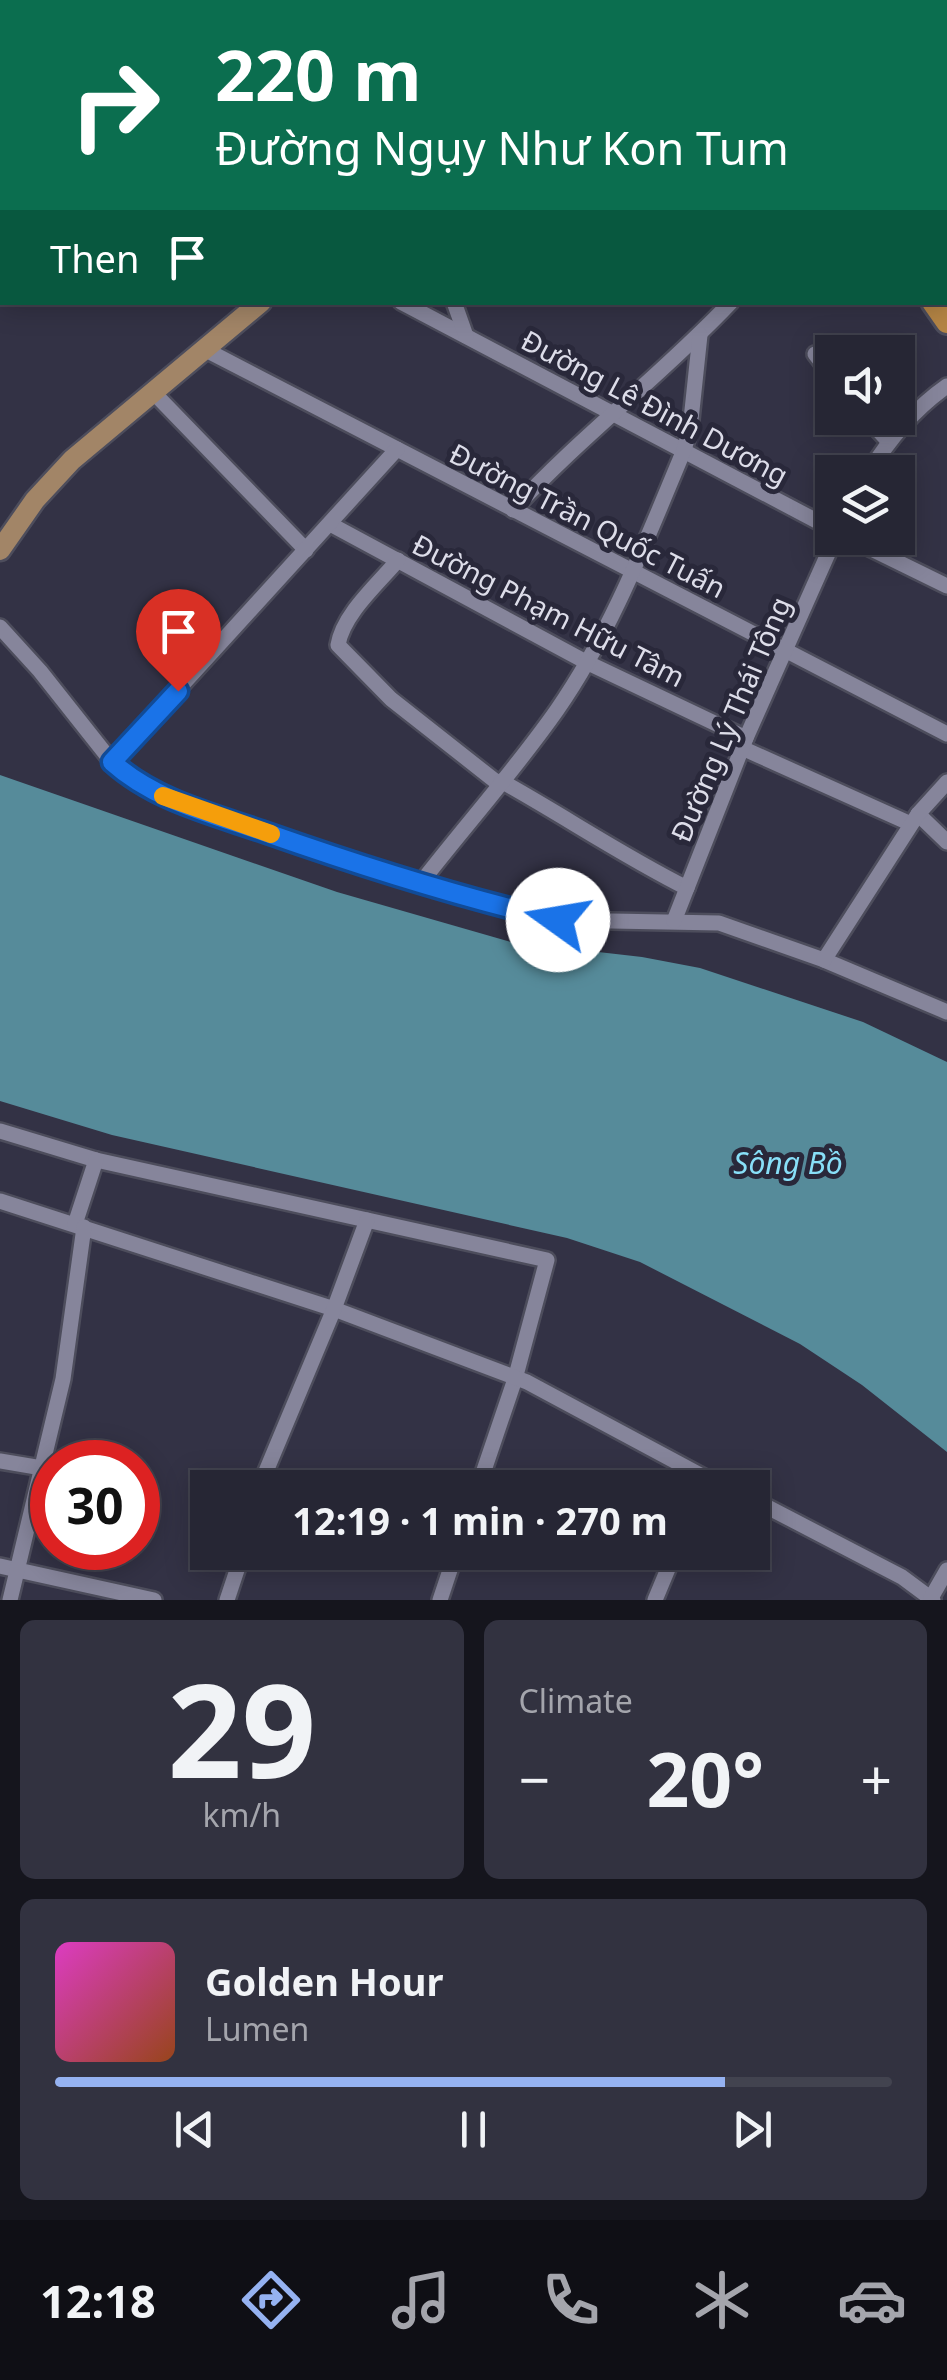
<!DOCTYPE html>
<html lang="en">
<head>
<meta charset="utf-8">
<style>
	body { margin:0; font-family:"Noto Sans",sans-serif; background:#323240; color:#f1f3f6; height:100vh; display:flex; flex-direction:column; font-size:38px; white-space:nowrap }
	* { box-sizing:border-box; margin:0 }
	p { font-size:32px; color:#a4a5ac }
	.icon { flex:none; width:55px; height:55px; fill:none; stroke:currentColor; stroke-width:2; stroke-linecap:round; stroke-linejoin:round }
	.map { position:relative; height:1600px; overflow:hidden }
	.panel { display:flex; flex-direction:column; gap:20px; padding:20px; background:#15151d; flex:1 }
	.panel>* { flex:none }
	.hud { position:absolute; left:0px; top:0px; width:948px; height:305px; box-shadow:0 5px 25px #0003,0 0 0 2px #42434f; background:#0b6e4f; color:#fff; overflow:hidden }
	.buttons { position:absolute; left:815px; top:335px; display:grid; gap:20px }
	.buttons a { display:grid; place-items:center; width:100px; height:100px; border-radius:0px; background:#262634; box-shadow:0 5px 25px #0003,0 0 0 2px #42434f; font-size:50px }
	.speed { position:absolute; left:30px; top:1440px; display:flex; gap:20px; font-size:50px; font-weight:700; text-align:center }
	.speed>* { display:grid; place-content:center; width:130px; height:130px; border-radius:50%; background:#262634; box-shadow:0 5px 25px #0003,0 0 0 2px #42434f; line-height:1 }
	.speed .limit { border:15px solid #d22; background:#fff; color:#111 }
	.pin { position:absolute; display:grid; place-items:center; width:85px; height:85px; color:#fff; margin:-102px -42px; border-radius:50% 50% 50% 0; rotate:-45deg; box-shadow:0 0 10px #0007 }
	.pin .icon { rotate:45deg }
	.me { position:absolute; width:110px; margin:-55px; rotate:283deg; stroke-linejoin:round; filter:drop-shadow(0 0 8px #0008) }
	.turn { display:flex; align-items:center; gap:35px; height:210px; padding:0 50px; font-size:45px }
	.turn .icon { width:130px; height:130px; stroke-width:2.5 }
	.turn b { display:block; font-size:70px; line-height:85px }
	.then { display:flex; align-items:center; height:95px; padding:0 50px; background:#0003; gap:20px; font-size:38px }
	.big { font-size:75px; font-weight:700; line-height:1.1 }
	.panel .card { flex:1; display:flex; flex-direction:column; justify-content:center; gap:15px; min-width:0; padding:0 35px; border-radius:15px; background:#323240 }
	.panel .dial { align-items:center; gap:0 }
	.dial b { font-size:130px; line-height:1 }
	.song { display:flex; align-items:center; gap:30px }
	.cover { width:120px; height:120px; border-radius:15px; background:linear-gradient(135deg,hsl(310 70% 55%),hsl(20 70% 35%)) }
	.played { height:10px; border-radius:5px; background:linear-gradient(90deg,#95b2f1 80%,#42434f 80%) }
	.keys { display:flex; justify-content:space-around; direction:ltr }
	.heat { display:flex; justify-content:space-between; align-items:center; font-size:55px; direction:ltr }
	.panel .tiles { flex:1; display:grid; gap:20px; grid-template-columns:1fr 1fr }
	.card:last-child { grid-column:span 2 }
	.trip { position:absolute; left:190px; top:1470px; width:580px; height:100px; border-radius:0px; background:#262634; box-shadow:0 5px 25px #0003,0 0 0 2px #42434f; font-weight:700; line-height:100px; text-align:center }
	.tabs { display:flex; height:160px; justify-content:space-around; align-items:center; background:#0f0f15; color:#a4a5ac }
	.tabs .icon { width:70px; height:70px }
	.tabs .selected { color:#95b2f1 }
	.tabs b { font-size:45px; color:#f1f3f6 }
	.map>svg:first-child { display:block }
	.water { fill:#568b9a }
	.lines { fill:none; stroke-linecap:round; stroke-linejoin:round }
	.minor-casing { stroke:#4d4d5c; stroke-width:20 }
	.major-casing { stroke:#4d4d5c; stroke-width:25 }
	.highway-casing { stroke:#4d4d5c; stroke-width:28 }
	.minor { stroke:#86859b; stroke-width:15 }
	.major { stroke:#a28567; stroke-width:20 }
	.highway { stroke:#b58545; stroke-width:22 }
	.route-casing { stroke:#114b97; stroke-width:25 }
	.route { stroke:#1a73e8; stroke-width:18 }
	.slow { stroke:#f59e0b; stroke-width:18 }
	.labels { text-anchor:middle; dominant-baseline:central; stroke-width:10; stroke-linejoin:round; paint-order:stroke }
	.street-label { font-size:28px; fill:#dddde9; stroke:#29283a }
	.water-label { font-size:30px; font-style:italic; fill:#88dff8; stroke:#29283a }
</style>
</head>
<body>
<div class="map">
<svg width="947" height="1600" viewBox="0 0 947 1600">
	<rect width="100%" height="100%" fill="#333245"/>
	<polygon class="water" points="0,775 337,892 511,942 642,957 700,968 863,1022 947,1062 947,1452 862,1385 800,1344 640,1262 567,1238 112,1135 0,1101"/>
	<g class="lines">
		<defs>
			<g id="minor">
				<polyline points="840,2 842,0"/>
				<polyline points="945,124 947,123"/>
				<polyline points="945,148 947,147"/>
				<polyline points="401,302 832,529"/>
				<polyline points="454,302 466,336"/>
				<polyline points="206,350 947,734"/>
				<polyline points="815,354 832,376"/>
				<polyline points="154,393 306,550"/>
				<polyline points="867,418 888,441"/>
				<path d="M869,472C890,438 914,409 947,386"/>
				<path d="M513,510C581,436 662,375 731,302"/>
				<polyline points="330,524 586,662 746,738"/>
				<polyline points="849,538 947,586"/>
				<path d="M398,560C378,584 343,614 338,645L391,699L499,784"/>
				<polyline points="0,627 40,671 112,762 131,779 171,800 354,863 487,904 558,920 719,923 824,960 947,1012"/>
				<polyline points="742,748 911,824"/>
				<polyline points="112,762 397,449"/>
				<path d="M501,781C564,816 623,856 687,888"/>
				<polyline points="918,814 947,842"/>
				<path d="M420,884C465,826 515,770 557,710C612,631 647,538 684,450L690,429L700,335"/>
				<polyline points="674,921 746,738 835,538"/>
				<polyline points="824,960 918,814 947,782"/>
				<polyline points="0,1131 96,1160 547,1260 515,1379 478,1488"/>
				<polyline points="0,1201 334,1309 527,1382 706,1478 731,1488"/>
				<polyline points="75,1224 96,1160"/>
				<polyline points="0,1461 42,1468"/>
				<polyline points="259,1488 334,1309 367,1220"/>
				<polyline points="752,1499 902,1577 933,1600"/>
				<polyline points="0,1566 154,1600"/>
				<polyline points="931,1598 947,1570"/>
				<polyline points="10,1600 63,1379 84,1227"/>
				<polyline points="227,1600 243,1552"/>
				<polyline points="440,1600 456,1552"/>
				<polyline points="655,1600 675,1552"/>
			</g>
			<polyline id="major" points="0,550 35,500 72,460 261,302"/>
			<g id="highway">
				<polyline points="598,0 602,2"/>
				<polyline points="634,0 637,2"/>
				<polyline points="945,286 947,289"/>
				<polyline points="933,302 947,322"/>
			</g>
		</defs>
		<use href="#minor" class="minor-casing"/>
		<use href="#major" class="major-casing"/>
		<use href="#highway" class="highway-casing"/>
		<use href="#minor" class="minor"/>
		<use href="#major" class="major"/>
		<use href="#highway" class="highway"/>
	</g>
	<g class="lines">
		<defs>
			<path id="route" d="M178,691L112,762C154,800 212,814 264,832C361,866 458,897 558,920"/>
		</defs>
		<use href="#route" class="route-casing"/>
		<use href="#route" class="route"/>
		<polyline class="slow" points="163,796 271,834"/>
	</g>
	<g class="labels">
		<g class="street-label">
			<text transform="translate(655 407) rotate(28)">Đường Lê Đình Dương</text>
			<text transform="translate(588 520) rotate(27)">Đường Trần Quốc Tuấn</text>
			<text transform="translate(549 610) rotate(27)">Đường Phạm Hữu Tâm</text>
			<text transform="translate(730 719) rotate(-67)">Đường Lý Thái Tông</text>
		</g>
		<g class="water-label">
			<text x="788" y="1162">Sông Bồ</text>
		</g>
	</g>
</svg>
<div class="buttons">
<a><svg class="icon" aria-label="sound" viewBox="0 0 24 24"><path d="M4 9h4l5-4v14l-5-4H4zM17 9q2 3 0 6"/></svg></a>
<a><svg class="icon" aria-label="layers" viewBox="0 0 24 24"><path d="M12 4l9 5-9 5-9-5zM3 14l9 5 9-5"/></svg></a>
</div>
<div class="speed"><div class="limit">30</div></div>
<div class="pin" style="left:178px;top:691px;background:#d93025"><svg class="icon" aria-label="arrive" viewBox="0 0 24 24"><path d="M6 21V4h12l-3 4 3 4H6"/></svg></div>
<svg class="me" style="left:558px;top:920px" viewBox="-20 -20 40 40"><circle r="19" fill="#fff"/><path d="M0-13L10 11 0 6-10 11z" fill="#1a73e8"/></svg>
<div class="trip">12:19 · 1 min · 270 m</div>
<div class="hud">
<div class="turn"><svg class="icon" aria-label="right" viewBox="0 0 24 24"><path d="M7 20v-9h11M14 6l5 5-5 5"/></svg><div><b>220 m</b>Đường Ngụy Như Kon Tum</div></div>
<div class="then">Then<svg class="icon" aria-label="arrive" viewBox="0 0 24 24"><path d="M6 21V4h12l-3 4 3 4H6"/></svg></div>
</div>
</div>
<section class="panel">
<div class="tiles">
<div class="card dial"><b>29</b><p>km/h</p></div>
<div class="card"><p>Climate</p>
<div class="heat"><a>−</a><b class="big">20°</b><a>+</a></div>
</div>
<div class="card">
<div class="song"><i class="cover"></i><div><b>Golden Hour</b><p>Lumen</p></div></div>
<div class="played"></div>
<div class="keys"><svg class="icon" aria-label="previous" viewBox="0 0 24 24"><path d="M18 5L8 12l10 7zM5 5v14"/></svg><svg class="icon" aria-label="pause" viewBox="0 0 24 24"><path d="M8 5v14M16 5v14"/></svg><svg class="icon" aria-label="next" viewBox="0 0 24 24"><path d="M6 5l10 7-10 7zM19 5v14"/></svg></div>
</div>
</div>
</section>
<nav class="tabs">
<b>12:18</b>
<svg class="icon selected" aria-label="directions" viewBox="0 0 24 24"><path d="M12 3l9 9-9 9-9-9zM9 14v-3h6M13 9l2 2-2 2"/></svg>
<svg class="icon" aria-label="music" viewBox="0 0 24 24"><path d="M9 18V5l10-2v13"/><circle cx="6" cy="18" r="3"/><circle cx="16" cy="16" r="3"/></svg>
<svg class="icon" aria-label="phone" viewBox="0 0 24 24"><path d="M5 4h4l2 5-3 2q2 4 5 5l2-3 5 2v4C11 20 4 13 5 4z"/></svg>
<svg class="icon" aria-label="climate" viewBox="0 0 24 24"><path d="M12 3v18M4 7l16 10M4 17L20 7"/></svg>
<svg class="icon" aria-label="car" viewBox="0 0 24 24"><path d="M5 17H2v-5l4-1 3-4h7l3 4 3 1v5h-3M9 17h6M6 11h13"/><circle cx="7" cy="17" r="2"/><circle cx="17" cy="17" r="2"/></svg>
</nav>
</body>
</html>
